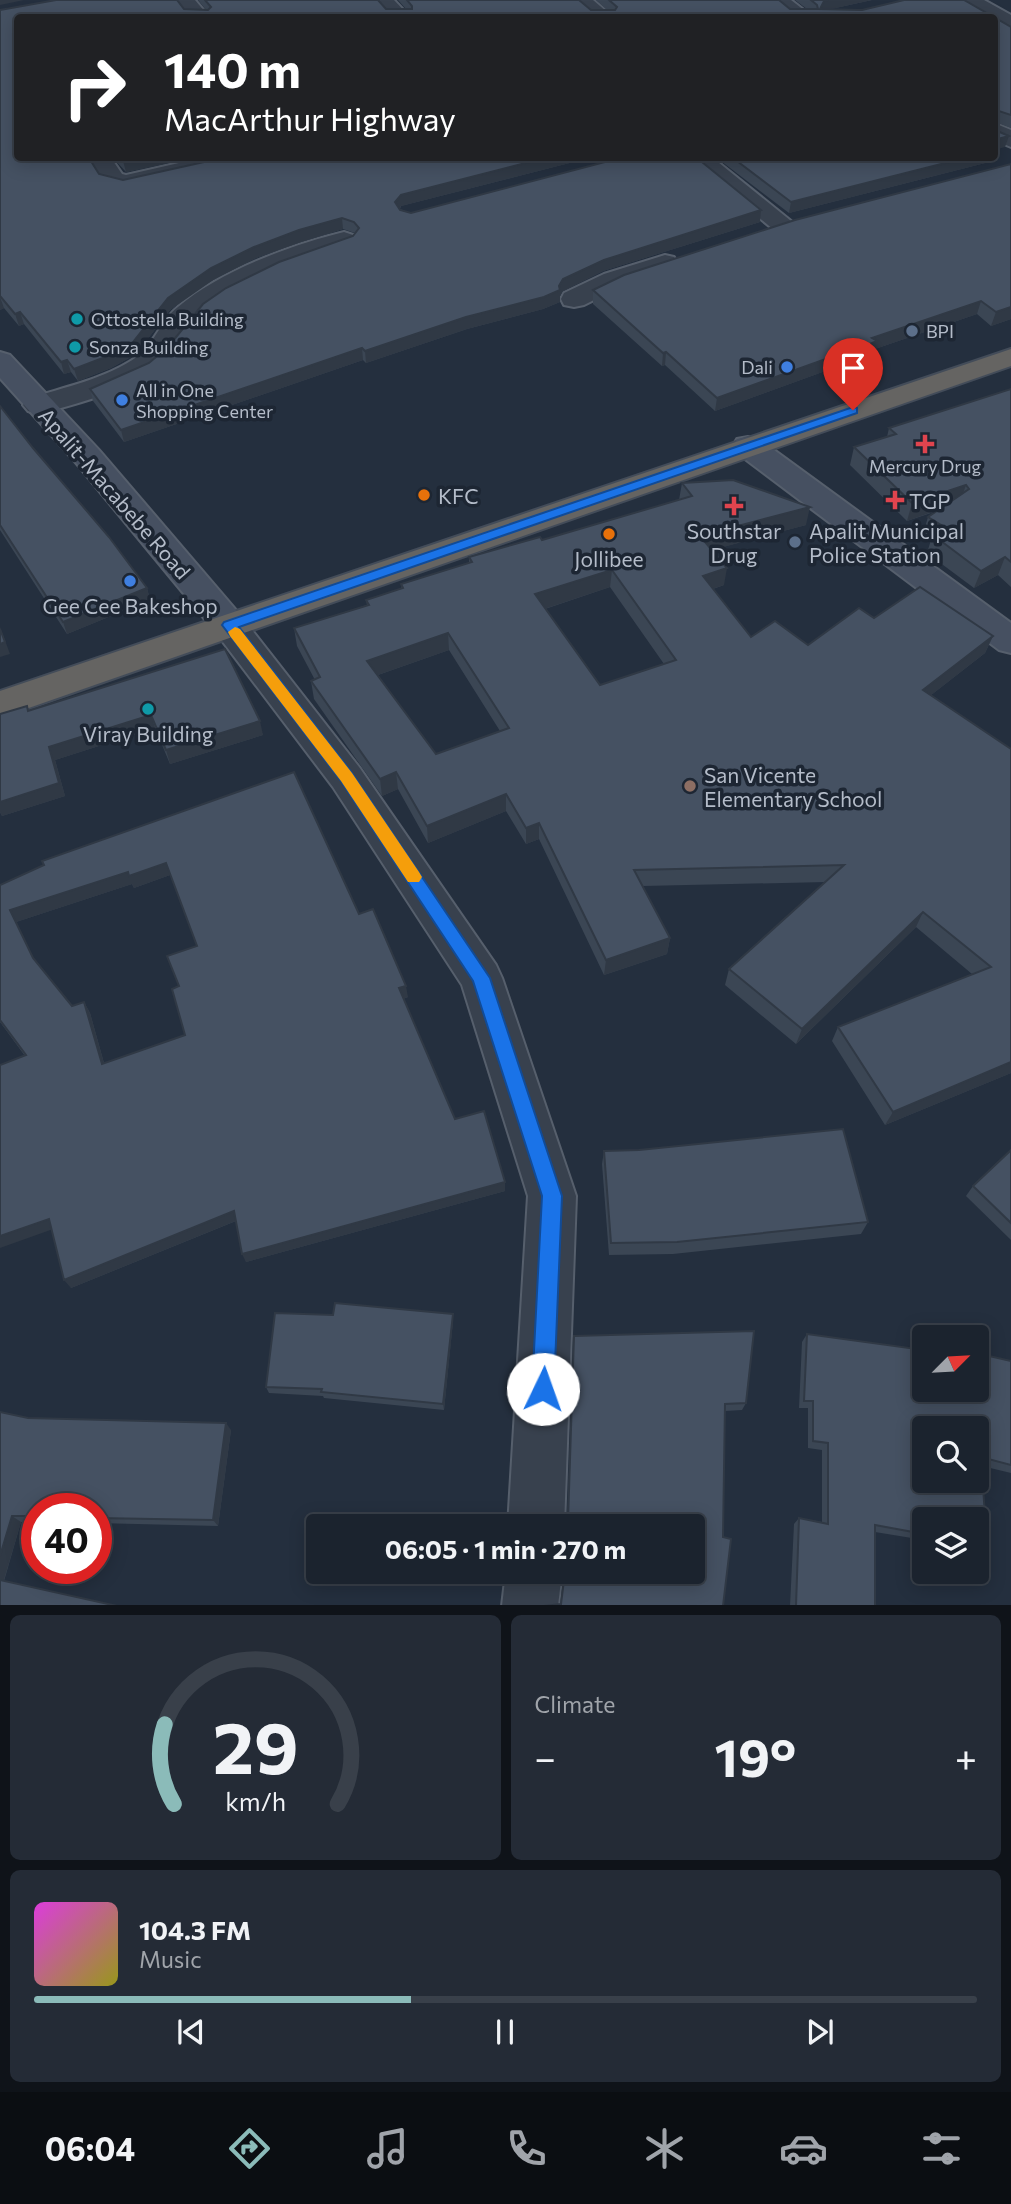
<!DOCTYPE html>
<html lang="en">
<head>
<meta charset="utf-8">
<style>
	body { margin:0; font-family:Commissioner,sans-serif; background:#242b36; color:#f1f3f6; height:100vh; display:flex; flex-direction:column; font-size:26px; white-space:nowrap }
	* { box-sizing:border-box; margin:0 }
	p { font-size:23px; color:#a0a4aa }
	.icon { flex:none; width:38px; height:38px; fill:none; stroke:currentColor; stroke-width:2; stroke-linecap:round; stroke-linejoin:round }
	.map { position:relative; height:1605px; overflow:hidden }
	.side { display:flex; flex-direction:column; gap:10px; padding:10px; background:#0f1319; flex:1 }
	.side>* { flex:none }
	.top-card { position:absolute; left:14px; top:14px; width:984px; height:147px; border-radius:7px; box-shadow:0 4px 18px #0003,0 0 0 2px #39404a; background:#202124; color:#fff; overflow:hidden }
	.needle { width:46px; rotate:66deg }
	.fabs { position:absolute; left:912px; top:1325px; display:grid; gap:14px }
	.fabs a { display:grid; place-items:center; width:77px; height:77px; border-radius:7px; background:#1b232e; box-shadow:0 4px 18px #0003,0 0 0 2px #39404a; font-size:35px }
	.speed { position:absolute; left:21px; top:1493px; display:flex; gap:14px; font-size:35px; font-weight:700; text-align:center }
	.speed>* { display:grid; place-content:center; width:91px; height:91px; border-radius:50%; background:#1b232e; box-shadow:0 4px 18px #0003,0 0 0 2px #39404a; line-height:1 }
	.speed .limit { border:10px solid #d22; background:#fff; color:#111 }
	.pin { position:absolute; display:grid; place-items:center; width:60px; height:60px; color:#fff; margin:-72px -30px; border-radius:50% 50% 50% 0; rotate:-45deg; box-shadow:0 0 7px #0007 }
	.pin .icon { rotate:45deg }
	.me { position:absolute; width:77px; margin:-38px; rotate:3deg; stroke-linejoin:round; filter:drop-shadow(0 0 5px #0008) }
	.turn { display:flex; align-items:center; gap:24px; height:147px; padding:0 35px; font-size:32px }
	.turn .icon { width:91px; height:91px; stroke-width:2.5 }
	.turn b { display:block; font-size:49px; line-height:60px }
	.big { font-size:52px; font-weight:700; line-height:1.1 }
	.side .tile { flex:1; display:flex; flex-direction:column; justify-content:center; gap:10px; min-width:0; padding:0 24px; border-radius:10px; background:#242b36 }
	.side .dial { align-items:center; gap:0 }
	.dial svg { height:182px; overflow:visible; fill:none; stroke:#39404a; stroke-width:7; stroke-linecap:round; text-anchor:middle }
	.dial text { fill:#f1f3f6; stroke:none }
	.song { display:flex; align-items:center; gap:21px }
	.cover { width:84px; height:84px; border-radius:10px; background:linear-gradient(135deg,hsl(300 70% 55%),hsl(60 70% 35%)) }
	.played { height:7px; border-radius:4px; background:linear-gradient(90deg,#8bbbb9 40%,#39404a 40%) }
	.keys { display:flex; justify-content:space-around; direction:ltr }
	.heat { display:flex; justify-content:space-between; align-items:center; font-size:38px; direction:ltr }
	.side .tiles { flex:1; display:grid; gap:10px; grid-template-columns:1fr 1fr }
	.tile:last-child { grid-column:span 2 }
	.trip { position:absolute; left:306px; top:1514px; width:399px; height:70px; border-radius:7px; background:#1b232e; box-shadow:0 4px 18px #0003,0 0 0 2px #39404a; font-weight:700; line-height:70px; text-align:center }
	.dock { display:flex; height:112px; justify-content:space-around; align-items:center; background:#0b0e12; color:#a0a4aa }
	.dock .icon { width:49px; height:49px }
	.dock .on { color:#8bbbb9 }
	.dock b { font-size:32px; color:#f1f3f6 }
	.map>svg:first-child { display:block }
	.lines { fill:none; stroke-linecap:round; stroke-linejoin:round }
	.minor-casing { stroke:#565f6c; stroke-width:4 }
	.tertiary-casing { stroke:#565f6c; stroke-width:4 }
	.secondary-casing { stroke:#565f6c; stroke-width:4 }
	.trunk-casing { stroke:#434c59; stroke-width:4 }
	.minor { fill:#38414e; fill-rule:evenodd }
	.tertiary { fill:#38414e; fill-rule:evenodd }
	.secondary { fill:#465061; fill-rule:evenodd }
	.trunk { fill:#656462; fill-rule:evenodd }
	.wall { fill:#3b4654; fill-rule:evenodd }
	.shaded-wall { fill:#303945 }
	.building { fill:#455162; stroke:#303945; stroke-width:2; fill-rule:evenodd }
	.route { fill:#1a73e8; stroke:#114b97; stroke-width:2 }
	.slow { fill:#f59e0b }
	.culture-dot { fill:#0f9aa8; stroke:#1d2633; stroke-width:2.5 }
	.service-dot { fill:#5c6f8a; stroke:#1d2633; stroke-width:2.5 }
	.shop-dot { fill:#3f7fe0; stroke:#1d2633; stroke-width:2.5 }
	.health-dot { fill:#e0444e; stroke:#1d2633; stroke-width:2.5 }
	.food-dot { fill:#e8710a; stroke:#1d2633; stroke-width:2.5 }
	.education-dot { fill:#8d6e63; stroke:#1d2633; stroke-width:2.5 }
	.labels { text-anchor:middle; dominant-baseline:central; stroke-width:7; stroke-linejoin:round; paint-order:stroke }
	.far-poi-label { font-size:18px; fill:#b4bcc9; stroke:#1d2633; text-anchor:start }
	.street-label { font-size:21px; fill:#b4bcc9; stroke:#1d2633 }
	.poi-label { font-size:21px; fill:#b4bcc9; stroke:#1d2633; text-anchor:start }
</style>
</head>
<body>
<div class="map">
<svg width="1011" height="1606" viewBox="0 0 1011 1606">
	<rect width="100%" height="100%" fill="#242f3e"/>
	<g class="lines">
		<defs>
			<g id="minor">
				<polygon points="174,0 195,0 210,18 188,18"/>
				<polygon points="372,0 394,0 411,18 389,18"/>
				<polygon points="570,0 593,0 614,18 590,18"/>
				<polygon points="767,0 791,0 814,18 790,18"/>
				<polygon points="959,0 984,0 1011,15 1011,30 994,23 994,18 985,18"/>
				<polygon points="994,123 1011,130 1011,147 994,140"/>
				<polygon points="87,158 111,158 122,174 126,175 201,158 242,158 238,163 126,189 104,184"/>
				<polygon points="687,158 713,158 796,225 792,230 783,233 774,230"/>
				<path d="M344,232L353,235L357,240L353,245C304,261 253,279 211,308C189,324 181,347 162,364C135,389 73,405 38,414L28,411L23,405L28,399C64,387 106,379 138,356C155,343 161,320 178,307C220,271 291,245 344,232Z"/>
				<polygon points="665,255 674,257 678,263 674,269 622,286 584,305 574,307 564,305 561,299 564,293 604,274"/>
			</g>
			<g id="tertiary">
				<polygon points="229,613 241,616 359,767 496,965 502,978 576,1196 564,1526 508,1526 528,1196 462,985 333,787 217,634 212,625 217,616"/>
				<polygon points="506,1572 562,1572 558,1606 502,1606"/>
			</g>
			<g id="secondary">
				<polygon points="0,352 10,355 99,450 241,616 246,625 241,634 229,637 217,634 77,464 0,378"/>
				<polygon points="748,437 759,439 1011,623 1011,653 999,650 737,453 733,446 737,439"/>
			</g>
			<polygon id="trunk" points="1011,349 1011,366 0,718 0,691"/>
		</defs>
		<use href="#minor" class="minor-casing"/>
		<use href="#tertiary" class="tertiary-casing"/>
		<use href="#secondary" class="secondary-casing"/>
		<use href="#trunk" class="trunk-casing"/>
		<use href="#minor" class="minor"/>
		<use href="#tertiary" class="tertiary"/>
		<use href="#secondary" class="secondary"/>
		<use href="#trunk" class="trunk"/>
	</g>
	<g class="wall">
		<polygon points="198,0 378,0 386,9 406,9 398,0 579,0 591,10 607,10 596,0 779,0 790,9 807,9 795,0 872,0 831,9 1011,27 1011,128 995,122 995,130 1005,147 18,18 18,158 99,174 123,180 222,158 589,158 401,206 400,209 411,213 760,222 603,271 563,291 560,296 560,302 543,309 467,329 366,363 363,360 124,442 93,401 90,389 149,363 353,236 355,233 343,229 301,242 256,258 213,280 170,310 136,354 111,368 78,381 71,372 64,374 24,324 19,326 4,308 0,310 0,10 184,9 206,10"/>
		<polygon points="113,158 191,158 126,172"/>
		<polygon points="717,158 991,158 989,162 789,213"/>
		<polygon points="1011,164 1011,319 991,326 977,314 875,349 873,354 831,372 828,370 715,411 665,365 662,366 593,304 593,290"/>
		<polygon points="1011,389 1011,587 998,575 974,588 927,553 931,540 923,534 928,517 937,511 907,521 850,465 854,447 887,437 889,428"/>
		<polygon points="0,406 33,448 147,588 150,600 67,634 0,530"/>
		<path d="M682,483L806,525L711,550L724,585L713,589L751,637L808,645L874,618L993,636L985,653L931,695L1011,749V1073L885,1125L832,1041L838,1027L972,974L916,927L796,1044L725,985L729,969L826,882L643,886L670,938L667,954L604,975L539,839L526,844L506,811L428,843L398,789L382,796L314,699L311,681L315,680L297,646L294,628L367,605L366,600L401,589V584L469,563V557L542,540L679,500ZM610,587L664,664L600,685L545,609ZM449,650L500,731L436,754L378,675Z"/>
		<polygon points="225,649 263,735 170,764 155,728 55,760 65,796 2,816 0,812 0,714 27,706 28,711"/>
		<path d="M294,772L359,914L408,997L403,999L455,1119L505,1191L246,1262L236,1221L71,1288L25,1056L0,1022V885ZM170,875L197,946L179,986L185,1035L104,1063L90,1013L84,1002L72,1006L34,959L16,922L132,884L134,888Z"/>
		<polygon points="1011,1150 1011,1240 966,1196 973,1186"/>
		<polygon points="604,1151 868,1222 861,1234 673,1254 609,1255 602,1164"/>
		<polygon points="453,1314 453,1321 444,1410 324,1398 323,1396 269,1393 266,1387 333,1315"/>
		<polygon points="754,1331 746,1403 742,1410 725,1411 723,1537 731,1539 723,1606 544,1606 560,1604 564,1572 693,1572 693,1526 550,1526 551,1524 565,1524 567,1522 574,1336"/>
		<polygon points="807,1334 1011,1361 1011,1473 982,1466 987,1545 976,1550 976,1519 924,1519 924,1540 875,1532 875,1606 790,1606 794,1524 799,1518 822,1522 822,1450 808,1448 808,1408 799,1408 802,1342"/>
		<polygon points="0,1412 28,1418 231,1430 218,1526 96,1523 96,1508 37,1508 37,1522 21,1522 4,1581 0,1606"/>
	</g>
	<g class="shaded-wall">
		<polygon points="0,0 24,0 0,5"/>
		<polygon points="828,0 872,0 822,11 820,9 824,1"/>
		<polygon points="1009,136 1005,147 994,150 994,140"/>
		<polygon points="138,158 191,158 126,172 123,161"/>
		<polygon points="545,158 589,158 401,206 395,214 395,202 401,195"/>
		<polygon points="965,158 991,158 989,162 789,213 791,202"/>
		<polygon points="761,210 760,222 603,271 563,291 560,296 560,302 543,309 467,329 366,363 365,351 559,286 563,279 604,260"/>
		<polygon points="342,218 343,229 301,242 256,258 213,280 170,310 136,354 111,368 78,381 74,369 168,298 211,268 254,247 299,230"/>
		<polygon points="0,297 4,308 0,310"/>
		<polygon points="981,301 977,314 875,349 873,354 831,372 834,359 872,338"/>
		<polygon points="1011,307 1011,319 991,326 996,312"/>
		<polygon points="20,312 24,324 19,326 15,314"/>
		<polygon points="362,348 363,360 124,442 121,430"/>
		<polygon points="666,352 665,365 662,366 663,353"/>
		<polygon points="831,357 828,370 715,411 717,398"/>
		<polygon points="67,360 71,372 64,374 61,362"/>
		<polygon points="966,485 960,502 907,521 912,503"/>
		<polygon points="810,507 806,525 697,554 700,536"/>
		<polygon points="1005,557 998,575 974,588 981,571"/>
		<polygon points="727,568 724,585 700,593 703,576"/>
		<polygon points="612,570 610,587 535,612 535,594"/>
		<polygon points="147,588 150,600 67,634 63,622"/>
		<polygon points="0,627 10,654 0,657"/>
		<polygon points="448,633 449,650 369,678 367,661"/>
		<polygon points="993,636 985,653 916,707 923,690"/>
		<polygon points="151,715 155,728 55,760 65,796 2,816 0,812 0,802 49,747"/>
		<polygon points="260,721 263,735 170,764 166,750"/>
		<polygon points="396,772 398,789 382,796 380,779"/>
		<polygon points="506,794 506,811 428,843 427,826"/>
		<polygon points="539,823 539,839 526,844 526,828"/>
		<polygon points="166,863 170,875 134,888 132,884 16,922 10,910 128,872"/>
		<polygon points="923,912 916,927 796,1044 802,1029"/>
		<polygon points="670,938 667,954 604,975 606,960"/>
		<polygon points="406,986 408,997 400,1000 399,988"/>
		<polygon points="84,1002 90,1013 107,1074 102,1064"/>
		<polygon points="1011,1062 1011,1073 885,1125 893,1112"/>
		<polygon points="505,1182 505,1191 246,1262 242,1254"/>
		<polygon points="234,1211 238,1220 71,1288 64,1280"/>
		<polygon points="49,1219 56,1228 0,1248 0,1236"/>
		<polygon points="453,1314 453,1321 444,1410 443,1404"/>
		<polygon points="226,1423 231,1430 218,1526 213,1520"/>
		<polygon points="12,1516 21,1522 3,1583 0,1582 0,1556"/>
	</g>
	<g class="building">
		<polygon points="56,0 177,0 184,9 208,10 211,7 205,0 378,0 386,9 412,9 412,6 407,0 579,0 591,10 615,10 617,7 609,0 779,0 790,9 818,9 817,5 811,0 828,0 824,1 820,9 862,10 904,0 964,0 1011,27 1011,115 996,110 995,130 1009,136 994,140 994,18 18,18 18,158 89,158 99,174 123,180 222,158 545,158 401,195 395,202 400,210 411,213 620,158 697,158 761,210 604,260 563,279 559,286 560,290 544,297 466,317 365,351 362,348 121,430 90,389 149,363 168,347 203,304 226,288 279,262 353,236 359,228 354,222 342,218 299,230 254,247 211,268 168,298 133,342 108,356 74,369 67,360 61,362 20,312 15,314 0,296 0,10"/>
		<polygon points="120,158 138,158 123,161"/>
		<polygon points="733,158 965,158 791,202"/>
		<polygon points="1011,164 1011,307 996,312 981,301 872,338 877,341 834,359 831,357 717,398 666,352 663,353 593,290 624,275 795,220"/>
		<polygon points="1011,389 1011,562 1005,557 981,571 933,535 946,528 928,517 969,489 966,485 912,503 854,447 896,434 889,428"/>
		<polygon points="0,406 33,448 109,537 147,588 63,622 0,525"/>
		<path d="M733,480L810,507L700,536L727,568L703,576L751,637L775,621L808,645L859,608L874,618L920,587L993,636L923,690L1011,749V1062L893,1112L838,1027L991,967L923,912L802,1029L729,969L844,865L634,870L670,938L606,960L539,823L526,828L506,794L427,826L396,772L380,779L311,681L320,677L294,628L369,605L366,600L403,588L401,584L472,562L469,557L540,537L542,540L692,496L682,483ZM612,570L676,660L600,685L535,594ZM448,633L509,728L436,754L367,661Z"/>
		<polygon points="0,629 5,642 0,644"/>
		<polygon points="225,649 260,721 166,750 151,715 49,747 59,783 0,802 0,714 27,706 28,711"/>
		<path d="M294,772L359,914L373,909L406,986L399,988L455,1119L484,1111L505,1182L242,1254L234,1211L64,1280L49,1219L0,1236V1065L26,1055L0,1020V885L44,865L42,861ZM166,863L197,946L167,956L179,986L172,989L185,1035L102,1064L84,1002L72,1006L33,958L10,910L128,872L129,876Z"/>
		<polygon points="843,1129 868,1222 677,1242 611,1243 604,1151 639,1150"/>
		<polygon points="1011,1150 1011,1223 973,1186"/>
		<polygon points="335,1303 453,1314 443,1404 321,1392 322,1389 266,1387 275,1313 333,1315"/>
		<polygon points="754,1331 746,1403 725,1404 723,1537 731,1539 723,1606 544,1606 561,1604 565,1572 693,1572 693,1526 550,1526 551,1524 565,1524 568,1521 574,1336"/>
		<path d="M807,1334L924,1350V1390H976V1353L1011,1361V1465L981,1457L987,1545L976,1543V1519H924V1534L875,1525V1606H796L799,1518L828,1524V1443L813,1441V1401H804ZM924,1428H976V1480H924Z"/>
		<polygon points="0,1412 28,1418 226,1423 213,1520 96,1518 96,1508 37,1508 37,1516 12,1516 0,1556"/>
		<polygon points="0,1580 117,1606 0,1606"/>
	</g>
	<polygon class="route" points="853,407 857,408 857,413 239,627 352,773 490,978 562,1196 554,1389 550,1396 543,1399 535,1396 532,1389 542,1196 473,981 341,781 222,625 224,622"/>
	<polygon class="slow" points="235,627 240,629 352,773 419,872 422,877 419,882 408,882 341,781 230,636 228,632"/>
	<g class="culture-dot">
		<circle cx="77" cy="319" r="7"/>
		<circle cx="75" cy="347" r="7"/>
		<circle cx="148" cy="709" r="7"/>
	</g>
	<g class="service-dot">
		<circle cx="912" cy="331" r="7"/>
		<circle cx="795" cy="542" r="7"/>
	</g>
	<g class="shop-dot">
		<circle cx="787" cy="367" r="7"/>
		<circle cx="122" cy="400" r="7"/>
		<circle cx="130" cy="581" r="7"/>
	</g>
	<g class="health-dot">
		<path d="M921.5 433.5h7v7h7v7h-7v7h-7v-7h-7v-7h7z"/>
		<path d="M891.5 489.5h7v7h7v7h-7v7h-7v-7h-7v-7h7z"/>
		<path d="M730.5 495.5h7v7h7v7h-7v7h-7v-7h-7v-7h7z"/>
	</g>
	<g class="food-dot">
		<circle cx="424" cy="495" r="7"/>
		<circle cx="609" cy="534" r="7"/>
	</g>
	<circle class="education-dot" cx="690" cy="786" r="7"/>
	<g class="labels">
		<g class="far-poi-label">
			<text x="91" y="319">Ottostella Building</text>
			<text x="926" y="331">BPI</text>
			<text x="89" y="347">Sonza Building</text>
			<text x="773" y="367" text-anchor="end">Dali</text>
			<text x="136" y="390">All in One<tspan x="136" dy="21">Shopping Center</tspan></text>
			<text x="925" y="466" text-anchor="middle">Mercury Drug</text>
		</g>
		<g class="street-label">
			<text transform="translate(115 493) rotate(49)">Apalit-Macabebe Road</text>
		</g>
		<g class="poi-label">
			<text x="438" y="495">KFC</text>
			<text x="909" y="500">TGP</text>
			<text x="734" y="530" text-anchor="middle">Southstar<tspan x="734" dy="24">Drug</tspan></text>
			<text x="809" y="530">Apalit Municipal<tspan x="809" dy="24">Police Station</tspan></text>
			<text x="609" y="558" text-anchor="middle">Jollibee</text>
			<text x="130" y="605" text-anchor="middle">Gee Cee Bakeshop</text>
			<text x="148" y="733" text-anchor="middle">Viray Building</text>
			<text x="704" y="774">San Vicente<tspan x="704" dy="24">Elementary School</tspan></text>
		</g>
	</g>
</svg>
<div class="fabs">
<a><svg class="needle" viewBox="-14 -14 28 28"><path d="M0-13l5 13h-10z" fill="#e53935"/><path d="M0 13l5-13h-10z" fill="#a0a4aa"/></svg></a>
<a><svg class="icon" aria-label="search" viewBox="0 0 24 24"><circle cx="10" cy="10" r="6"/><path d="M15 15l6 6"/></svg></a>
<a><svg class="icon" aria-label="layers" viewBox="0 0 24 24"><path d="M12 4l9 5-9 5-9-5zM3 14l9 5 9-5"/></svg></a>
</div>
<div class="speed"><div class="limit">40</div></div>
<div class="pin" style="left:853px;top:410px;background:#d93025"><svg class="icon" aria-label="arrive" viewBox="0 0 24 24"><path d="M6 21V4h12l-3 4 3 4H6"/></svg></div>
<svg class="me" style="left:543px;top:1389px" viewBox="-20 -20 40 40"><circle r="19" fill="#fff"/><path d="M0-13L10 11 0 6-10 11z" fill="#1a73e8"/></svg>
<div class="trip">06:05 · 1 min · 270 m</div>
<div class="top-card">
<div class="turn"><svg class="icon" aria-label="right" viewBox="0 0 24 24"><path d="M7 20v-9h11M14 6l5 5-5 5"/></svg><div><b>140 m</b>MacArthur Highway</div></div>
</div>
</div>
<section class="side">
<div class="tiles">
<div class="tile dial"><svg viewBox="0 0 100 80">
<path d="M14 69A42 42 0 1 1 86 69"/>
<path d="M14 69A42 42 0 0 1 10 34" stroke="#8bbbb9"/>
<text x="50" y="56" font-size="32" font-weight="700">29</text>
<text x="50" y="72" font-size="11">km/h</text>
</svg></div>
<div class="tile"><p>Climate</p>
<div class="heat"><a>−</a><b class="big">19°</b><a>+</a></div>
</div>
<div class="tile">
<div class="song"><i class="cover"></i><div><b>104.3 FM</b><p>Music</p></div></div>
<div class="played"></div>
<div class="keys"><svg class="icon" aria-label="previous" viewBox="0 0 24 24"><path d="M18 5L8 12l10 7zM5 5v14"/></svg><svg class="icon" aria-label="pause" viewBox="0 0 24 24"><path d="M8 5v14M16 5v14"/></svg><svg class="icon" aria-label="next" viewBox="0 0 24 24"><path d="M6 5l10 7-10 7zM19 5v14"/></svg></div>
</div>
</div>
</section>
<nav class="dock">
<b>06:04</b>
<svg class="icon on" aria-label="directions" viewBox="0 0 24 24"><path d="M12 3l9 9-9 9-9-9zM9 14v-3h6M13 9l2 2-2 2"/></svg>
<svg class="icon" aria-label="music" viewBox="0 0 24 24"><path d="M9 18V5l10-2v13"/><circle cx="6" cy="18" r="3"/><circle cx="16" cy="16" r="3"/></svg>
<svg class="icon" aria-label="phone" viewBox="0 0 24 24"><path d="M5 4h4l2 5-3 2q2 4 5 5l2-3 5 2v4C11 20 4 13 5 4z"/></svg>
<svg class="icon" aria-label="climate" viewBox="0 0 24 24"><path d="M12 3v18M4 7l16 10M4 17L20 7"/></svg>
<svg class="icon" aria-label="car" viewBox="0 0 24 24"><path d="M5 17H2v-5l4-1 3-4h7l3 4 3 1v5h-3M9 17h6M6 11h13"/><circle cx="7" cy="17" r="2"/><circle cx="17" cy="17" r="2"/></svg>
<svg class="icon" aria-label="filters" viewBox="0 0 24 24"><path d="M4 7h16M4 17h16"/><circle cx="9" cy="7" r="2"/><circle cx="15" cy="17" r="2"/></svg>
</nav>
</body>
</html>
